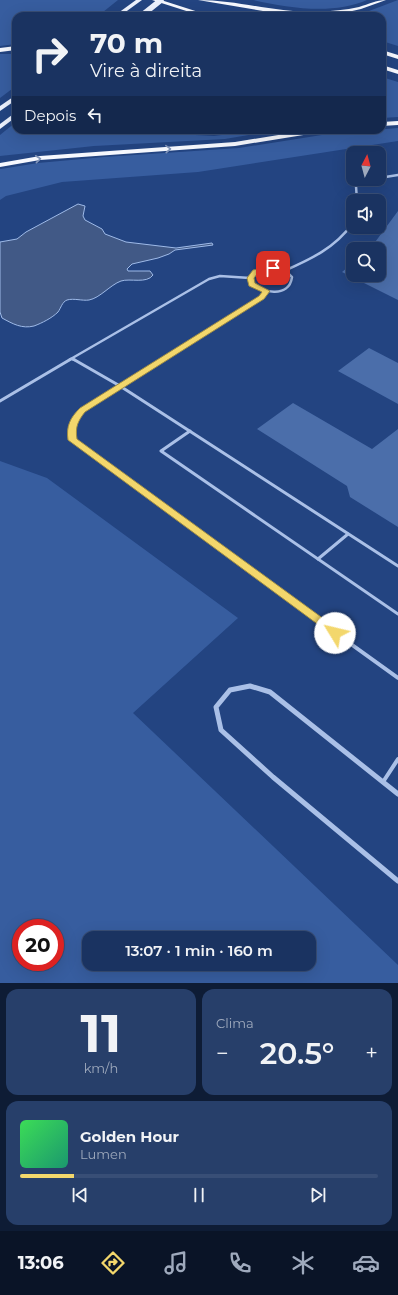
<!DOCTYPE html>
<html lang="pt">
<head>
<meta charset="utf-8">
<style>
	body { margin:0; font-family:Montserrat,sans-serif; background:#273f6a; color:#f1f3f6; height:100vh; display:flex; flex-direction:column; font-size:15px; white-space:nowrap }
	* { box-sizing:border-box; margin:0 }
	p { font-size:13px; color:#9faabd }
	.icon { flex:none; width:22px; height:22px; fill:none; stroke:currentColor; stroke-width:2; stroke-linecap:round; stroke-linejoin:round }
	.map { position:relative; height:983px; overflow:hidden }
	.drawer { display:flex; flex-direction:column; gap:6px; padding:6px; background:#0e1c35; flex:1 }
	.drawer>* { flex:none }
	.top-card { position:absolute; left:12px; top:12px; width:374px; height:122px; border-radius:12px; box-shadow:0 4px 16px #0002,0 0 0 1px #384e76; background:#1a3361; color:#f1f3f6; overflow:hidden }
	.needle { width:26px; rotate:6deg }
	.controls { position:absolute; left:346px; top:146px; display:grid; gap:8px }
	.controls a { display:grid; place-items:center; width:40px; height:40px; border-radius:8px; background:#1a3361; box-shadow:0 4px 16px #0002,0 0 0 1px #384e76; font-size:20px }
	.speed { position:absolute; left:12px; top:919px; display:flex; gap:8px; font-size:20px; font-weight:700; text-align:center }
	.speed>* { display:grid; place-content:center; width:52px; height:52px; border-radius:50%; background:#1a3361; box-shadow:0 4px 16px #0002,0 0 0 1px #384e76; line-height:1 }
	.speed .limit { border:6px solid #d22; background:#fff; color:#111 }
	.pin { position:absolute; display:grid; place-items:center; width:34px; height:34px; color:#fff; margin:-17px; border-radius:8px; box-shadow:0 2px 6px #0006 }
	.me { position:absolute; width:44px; margin:-22px; rotate:306deg; stroke-linejoin:round; filter:drop-shadow(0 0 3px #0008) }
	.turn { display:flex; align-items:center; gap:14px; height:84px; padding:0 12px; font-size:18px }
	.turn .icon { width:52px; height:52px; stroke-width:2.5 }
	.turn b { display:block; font-size:28px; line-height:34px }
	.then { display:flex; align-items:center; height:38px; padding:0 12px; background:#0003; gap:8px; font-size:15px }
	.big { font-size:30px; font-weight:600; line-height:1.1 }
	.drawer .tile { flex:1; display:flex; flex-direction:column; justify-content:center; gap:6px; min-width:0; padding:0 14px; border-radius:12px; background:#273f6a }
	.drawer .dial { align-items:center; gap:0 }
	.dial b { font-size:52px; line-height:1 }
	.song { display:flex; align-items:center; gap:12px }
	.cover { width:48px; height:48px; border-radius:6px; background:linear-gradient(135deg,hsl(130 70% 55%),hsl(160 70% 35%)) }
	.played { height:4px; border-radius:2px; background:linear-gradient(90deg,#f3d76c 15%,#384e76 15%) }
	.keys { display:flex; justify-content:space-around; direction:ltr }
	.heat { display:flex; justify-content:space-between; align-items:center; font-size:22px; direction:ltr }
	.drawer .tiles { flex:1; display:grid; gap:6px; grid-template-columns:1fr 1fr }
	.tile:last-child { grid-column:span 2 }
	.trip { position:absolute; left:82px; top:931px; width:234px; height:40px; border-radius:12px; background:#1a3361; box-shadow:0 4px 16px #0002,0 0 0 1px #384e76; font-weight:600; line-height:40px; text-align:center }
	.dock { display:flex; height:64px; justify-content:space-around; align-items:center; background:#0a1427; color:#9faabd }
	.dock .icon { width:28px; height:28px }
	.dock .on { color:#f3d76c }
	.dock b { font-size:18px; color:#f1f3f6 }
	.map>svg:first-child { display:block }
	.green { fill:#375d9f; fill-rule:evenodd }
	.water { fill:#415986; stroke:#9ebae8 }
	.building { fill:#4b6eaa }
	.lines { fill:none; stroke-linecap:round; stroke-linejoin:round }
	.service-far2 { stroke:#aac0e7; stroke-width:2.5 }
	.service-far1 { stroke:#aac0e7; stroke-width:3 }
	.service { stroke:#aac0e7; stroke-width:4 }
	.minor { stroke:#aac0e7; stroke-width:5 }
	.primary { fill:#ecf1fd; fill-rule:evenodd }
	.trunk { fill:#f6f8fe; fill-rule:evenodd }
	.primary-bridge { stroke:#ecf1fd; stroke-width:5.5 }
	.oneway { stroke:#8295b9 }
	.route { fill:#f3d76c; stroke:#9e8c46 }
</style>
</head>
<body>
<div class="map">
<svg width="398" height="983" viewBox="0 0 398 983">
	<rect width="100%" height="100%" fill="#234481"/>
	<g class="green">
		<polygon points="0,0 118,0 98,16 16,16 16,44 0,46"/>
		<path d="M253,0H367C333,15 289,8 253,0Z"/>
		<polygon points="398,0 398,46 382,41 382,16 330,16 369,11"/>
		<polygon points="0,54 16,54 16,86 0,98"/>
		<polygon points="382,77 398,82 398,117 382,118"/>
		<polygon points="16,122 16,130 150,130 195,135 214,136 260,130 277,130 225,139 94,146 0,156 0,135"/>
		<polygon points="398,128 398,141 198,172 62,182 6,196 0,200 0,169 1,169 38,163 104,157 239,148 328,134"/>
		<path d="M0,461L47,478L238,618L133,713L398,965V983H0ZM21,928H55V962H21ZM89,938H309V964H89Z"/>
	</g>
	<path class="water" d="M78,204L85,206L83,216L85,220L102,229L105,234L126,242L176,248L212,243L213,245L175,250L169,254L158,258L132,264L127,269L128,271H150L153,275C147,284 130,278 121,281C110,285 100,298 89,300C82,301 74,298 67,300C62,302 61,308 58,312C52,318 42,323 34,326C22,329 13,324 2,318L0,312V242L17,239L26,232Z"/>
	<g class="building">
		<polygon points="398,211 398,300 342,272 353,263 353,275 379,275 379,249 370,249"/>
		<polygon points="369,348 398,363 398,404 338,371"/>
		<polygon points="293,403 372,449 398,429 398,527 350,497 347,486 257,429"/>
	</g>
	<g class="lines">
		<g class="service-far2">
			<polyline points="379,178 398,175"/>
			<polyline points="357,201 356,186 360,182 371,179"/>
			<path d="M266,268C276,268 285,269 292,277C289,299 261,293 250,281L252,274Z"/>
			<path d="M284,271C311,259 335,248 353,223"/>
			<polyline points="72,359 75,360"/>
			<polyline points="69,360 209,279 220,276 250,278"/>
			<polyline points="162,360 262,297 266,291"/>
		</g>
		<g class="service-far1">
			<polyline points="73,359 120,386 398,566"/>
			<polyline points="163,359 83,410 74,424 72,431 73,440 332,630"/>
			<polyline points="0,401 71,359"/>
			<polyline points="190,431 161,451 398,614"/>
			<polyline points="318,559 348,534"/>
		</g>
		<g class="service">
			<polyline points="330,629 398,678"/>
			<polyline points="383,782 398,759"/>
		</g>
		<polyline class="minor" points="398,794 270,692 250,686 230,690 216,707 221,730 273,777 398,881"/>
		<g class="primary">
			<polygon points="136,0 142,0 120,16 114,16"/>
			<polygon points="16,95 16,100 0,111 0,106"/>
			<polygon points="16,112 16,117 0,129 0,124"/>
		</g>
		<g class="trunk">
			<polygon points="152,0 161,0 211,16 202,16"/>
			<path d="M198,0C238,0 277,13 317,12C331,11 346,10 359,7C369,4 376,0 386,0L361,9L339,14L316,15L269,12Z"/>
			<polygon points="16,46 16,50 0,52 0,48"/>
			<polygon points="382,50 398,55 398,59 382,54"/>
			<polygon points="382,65 398,70 398,74 382,69"/>
			<polygon points="398,121 398,125 382,126 382,122"/>
			<polygon points="309,130 325,130 322,132 235,146 40,160 0,167 0,163 40,156 235,142"/>
		</g>
		<polyline class="primary-bridge" points="141,16 161,0"/>
	</g>
	<defs><path id="oneway-chevron" d="M-2-3.5L2.5 0L-2 3.5" fill="none" stroke-width="1.6" stroke-linecap="round" stroke-linejoin="round"/></defs>
	<g class="oneway">
		<use href="#oneway-chevron" transform="translate(168 149) rotate(-3)"/>
		<use href="#oneway-chevron" transform="translate(38 159) rotate(-6)"/>
	</g>
	<path class="route" d="M273,266L276,268L275,269L258,273L254,278L255,283L270,291L264,299L85,412C78,421 75,427 77,439L339,630L341,633L339,636L335,637L68,440C66,426 70,418 80,408L259,296L262,292L249,286L247,278L253,270Z"/>
</svg>
<div class="controls">
<a><svg class="needle" viewBox="-14 -14 28 28"><path d="M0-13l5 13h-10z" fill="#e53935"/><path d="M0 13l5-13h-10z" fill="#9faabd"/></svg></a>
<a><svg class="icon" aria-label="sound" viewBox="0 0 24 24"><path d="M4 9h4l5-4v14l-5-4H4zM17 9q2 3 0 6"/></svg></a>
<a><svg class="icon" aria-label="search" viewBox="0 0 24 24"><circle cx="10" cy="10" r="6"/><path d="M15 15l6 6"/></svg></a>
</div>
<div class="speed"><div class="limit">20</div></div>
<div class="pin" style="left:273px;top:268px;background:#d93025"><svg class="icon" aria-label="arrive" viewBox="0 0 24 24"><path d="M6 21V4h12l-3 4 3 4H6"/></svg></div>
<svg class="me" style="left:335px;top:633px" viewBox="-20 -20 40 40"><circle r="19" fill="#fff"/><path d="M0-13L10 11 0 6-10 11z" fill="#f3d76c"/></svg>
<div class="trip">13:07 · 1 min · 160 m</div>
<div class="top-card">
<div class="turn"><svg class="icon" aria-label="right" viewBox="0 0 24 24"><path d="M7 20v-9h11M14 6l5 5-5 5"/></svg><div><b>70 m</b>Vire à direita</div></div>
<div class="then">Depois<svg class="icon" aria-label="left" viewBox="0 0 24 24"><path d="M17 20v-9H6M10 6l-5 5 5 5"/></svg></div>
</div>
</div>
<section class="drawer">
<div class="tiles">
<div class="tile dial"><b>11</b><p>km/h</p></div>
<div class="tile"><p>Clima</p>
<div class="heat"><a>−</a><b class="big">20.5°</b><a>+</a></div>
</div>
<div class="tile">
<div class="song"><i class="cover"></i><div><b>Golden Hour</b><p>Lumen</p></div></div>
<div class="played"></div>
<div class="keys"><svg class="icon" aria-label="previous" viewBox="0 0 24 24"><path d="M18 5L8 12l10 7zM5 5v14"/></svg><svg class="icon" aria-label="pause" viewBox="0 0 24 24"><path d="M8 5v14M16 5v14"/></svg><svg class="icon" aria-label="next" viewBox="0 0 24 24"><path d="M6 5l10 7-10 7zM19 5v14"/></svg></div>
</div>
</div>
</section>
<nav class="dock">
<b>13:06</b>
<svg class="icon on" aria-label="directions" viewBox="0 0 24 24"><path d="M12 3l9 9-9 9-9-9zM9 14v-3h6M13 9l2 2-2 2"/></svg>
<svg class="icon" aria-label="music" viewBox="0 0 24 24"><path d="M9 18V5l10-2v13"/><circle cx="6" cy="18" r="3"/><circle cx="16" cy="16" r="3"/></svg>
<svg class="icon" aria-label="phone" viewBox="0 0 24 24"><path d="M5 4h4l2 5-3 2q2 4 5 5l2-3 5 2v4C11 20 4 13 5 4z"/></svg>
<svg class="icon" aria-label="climate" viewBox="0 0 24 24"><path d="M12 3v18M4 7l16 10M4 17L20 7"/></svg>
<svg class="icon" aria-label="car" viewBox="0 0 24 24"><path d="M5 17H2v-5l4-1 3-4h7l3 4 3 1v5h-3M9 17h6M6 11h13"/><circle cx="7" cy="17" r="2"/><circle cx="17" cy="17" r="2"/></svg>
</nav>
</body>
</html>
